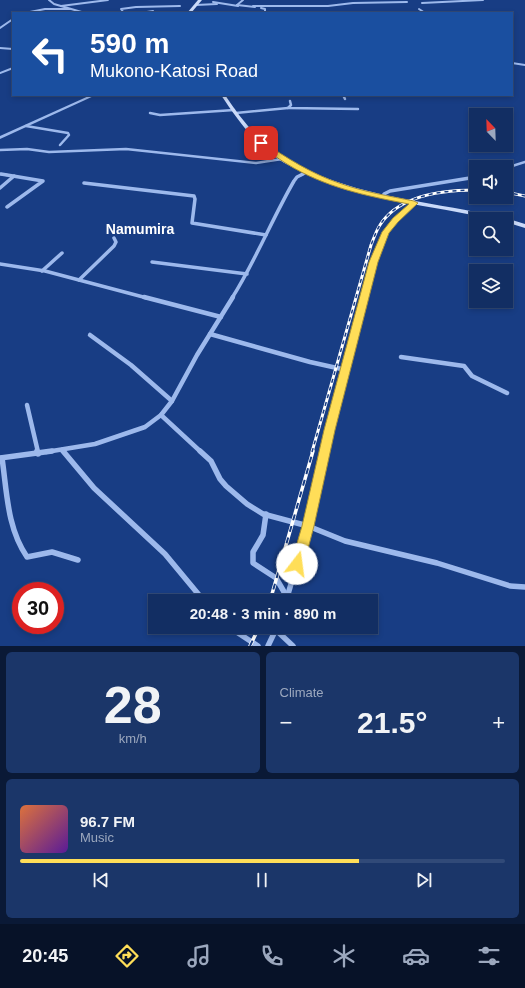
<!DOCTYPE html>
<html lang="en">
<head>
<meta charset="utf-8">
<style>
	body { margin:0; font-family:Arial,sans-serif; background:#1b3669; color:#f1f3f6; height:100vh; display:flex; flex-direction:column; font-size:15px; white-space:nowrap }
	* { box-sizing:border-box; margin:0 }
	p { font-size:13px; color:#9ca8be }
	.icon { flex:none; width:22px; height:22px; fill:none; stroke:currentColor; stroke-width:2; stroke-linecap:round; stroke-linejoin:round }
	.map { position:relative; height:646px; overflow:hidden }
	.sheet { display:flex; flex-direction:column; gap:6px; padding:6px; background:#0a1936; flex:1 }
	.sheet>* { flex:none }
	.hud { position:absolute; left:12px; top:12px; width:501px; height:84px; border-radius:0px; box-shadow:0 2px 6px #0003,0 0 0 1px #314a78; background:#1a4fa0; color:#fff; overflow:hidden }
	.needle { width:26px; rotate:337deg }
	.buttons { position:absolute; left:469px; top:108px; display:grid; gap:8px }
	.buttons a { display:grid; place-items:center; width:44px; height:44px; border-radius:0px; background:#122e63; box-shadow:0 2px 6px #0003,0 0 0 1px #314a78; font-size:20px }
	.speed { position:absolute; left:12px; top:582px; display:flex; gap:8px; font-size:20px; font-weight:700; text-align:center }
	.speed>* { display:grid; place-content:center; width:52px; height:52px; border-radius:50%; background:#122e63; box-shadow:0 2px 6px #0003,0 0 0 1px #314a78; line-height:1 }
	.speed .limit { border:6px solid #d22; background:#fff; color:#111 }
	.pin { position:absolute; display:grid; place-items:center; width:34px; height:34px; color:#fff; margin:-17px; border-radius:8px; box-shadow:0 2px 6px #0006 }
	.me { position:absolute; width:44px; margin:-22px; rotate:15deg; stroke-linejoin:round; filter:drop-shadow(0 0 3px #0008) }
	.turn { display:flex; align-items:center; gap:14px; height:84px; padding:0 12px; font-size:18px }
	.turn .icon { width:52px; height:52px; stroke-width:2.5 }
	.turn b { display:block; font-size:28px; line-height:34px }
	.big { font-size:30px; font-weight:700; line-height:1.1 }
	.sheet .card { flex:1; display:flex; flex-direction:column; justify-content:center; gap:6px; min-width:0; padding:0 14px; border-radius:6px; background:#1b3669 }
	.sheet .dial { align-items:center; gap:0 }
	.dial b { font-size:52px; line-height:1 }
	.song { display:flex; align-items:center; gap:12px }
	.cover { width:48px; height:48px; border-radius:6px; background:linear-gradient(135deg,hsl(20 70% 55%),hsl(270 70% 35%)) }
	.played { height:4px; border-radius:2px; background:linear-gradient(90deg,#ffde58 70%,#314a78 70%) }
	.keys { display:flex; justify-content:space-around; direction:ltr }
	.heat { display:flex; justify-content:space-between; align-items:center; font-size:22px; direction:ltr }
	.sheet .tiles { flex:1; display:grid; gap:6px; grid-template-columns:1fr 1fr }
	.card:last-child { grid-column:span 2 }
	.trip { position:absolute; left:148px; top:594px; width:230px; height:40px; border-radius:0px; background:#122e63; box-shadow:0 2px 6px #0003,0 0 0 1px #314a78; font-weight:700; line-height:40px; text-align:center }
	.dock { display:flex; height:64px; justify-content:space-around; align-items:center; background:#071228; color:#9ca8be }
	.dock .icon { width:28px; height:28px }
	.dock .on { color:#ffde58 }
	.dock b { font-size:18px; color:#f1f3f6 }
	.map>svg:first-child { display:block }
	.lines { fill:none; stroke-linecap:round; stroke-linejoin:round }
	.minor-far4 { stroke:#9db9ec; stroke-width:2 }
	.minor-far3 { stroke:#9db9ec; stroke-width:2.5 }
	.minor-far2 { stroke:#9db9ec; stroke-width:3.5 }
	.minor-far1 { stroke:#9db9ec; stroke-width:4.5 }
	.minor { stroke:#9db9ec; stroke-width:5.5 }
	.tertiary { fill:#9db9ec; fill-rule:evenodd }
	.secondary { fill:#cadaf9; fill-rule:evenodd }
	.rail-far1-casing { stroke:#fff; stroke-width:3 }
	.rail-casing { stroke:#fff; stroke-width:3.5 }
	.rail-far1 { stroke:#183d84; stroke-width:1.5; stroke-dasharray:4; stroke-linecap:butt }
	.rail { stroke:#183d84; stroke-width:2; stroke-dasharray:6; stroke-linecap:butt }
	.route { fill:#ffde58; stroke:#a69039 }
	.labels { text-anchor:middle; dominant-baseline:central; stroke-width:4; stroke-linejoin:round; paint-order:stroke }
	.quarter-label { font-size:14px; font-weight:bold; fill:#fff; stroke:#183d84 }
</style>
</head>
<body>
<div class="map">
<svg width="525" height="646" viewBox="0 0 525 646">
	<rect width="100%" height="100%" fill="#183d84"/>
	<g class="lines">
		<g class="minor-far4">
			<polyline points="49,0 54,4 85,13"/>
			<polyline points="213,2 238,6"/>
			<polyline points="422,3 483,0"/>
			<polyline points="196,5 217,4"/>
			<polyline points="237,5 255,7"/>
			<polyline points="237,5 243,0"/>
			<polyline points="61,6 108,0"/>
			<polyline points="253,6 328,6 353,3 407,2"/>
			<polyline points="261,8 265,9 265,13"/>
			<polyline points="419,9 425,13"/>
			<polyline points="25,13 45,9 70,9"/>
			<polyline points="124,13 121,9 136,7 180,6"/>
			<polyline points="141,13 153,11"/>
			<polyline points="0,28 13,19"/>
			<polyline points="0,48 13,49"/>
			<polyline points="512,63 525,65"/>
			<polyline points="0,73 13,68"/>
		</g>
		<g class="minor-far3">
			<polyline points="343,95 345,99"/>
			<polyline points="290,101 291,105 288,108 358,109"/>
			<polyline points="150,113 160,115 234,110"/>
			<polyline points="236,113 288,108"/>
			<polyline points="26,126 68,133 69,135 60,145"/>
			<polyline points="0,150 27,149 49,152 126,149 256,163 282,159"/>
			<polyline points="506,168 525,162"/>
			<polyline points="0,174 7,175"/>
			<polyline points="301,175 307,172"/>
		</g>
		<g class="minor-far2">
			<polyline points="1,174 43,181 7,207"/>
			<polyline points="84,183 194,196 195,199 192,223 266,235"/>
			<polyline points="0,188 14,176"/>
			<polyline points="383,197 384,194 390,191 476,177"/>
			<polyline points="152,262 247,274"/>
			<polyline points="0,264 45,271 147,298"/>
			<polyline points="42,271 62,253"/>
			<polyline points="79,280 114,246 116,242 114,238"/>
			<path d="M232,298C256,260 272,219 294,181L297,177L303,174"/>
			<polyline points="364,298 374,262 386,232 414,203"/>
		</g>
		<g class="minor-far1">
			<polyline points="144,297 221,317"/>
			<polyline points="210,334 310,362 346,370"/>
			<polyline points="90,335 131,365 172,401"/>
			<polyline points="401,357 464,366 472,376 507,393"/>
			<polyline points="27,405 38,452"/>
			<polyline points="161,415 201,452"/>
			<polyline points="62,450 64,452"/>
			<polyline points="46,452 95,444 145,427 161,415 172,401 197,355 233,297"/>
			<polyline points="324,452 365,297"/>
		</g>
		<g class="minor">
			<polyline points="37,451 38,454"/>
			<polyline points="63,451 94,488 165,554 204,601"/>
			<polyline points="200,451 211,461 220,479 226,486 247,504 263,514 308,526 345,541 437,563 510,586 525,587"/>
			<polyline points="0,458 52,451"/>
			<path d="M2,458C7,492 7,528 27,557L52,552L78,560"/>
			<polyline points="266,514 263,535 253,552 253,563 276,578 287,597"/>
			<polyline points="286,601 308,526 324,451"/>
			<polyline points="229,627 258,646"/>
			<polyline points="276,630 293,646"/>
			<polyline points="268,646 277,627"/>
		</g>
		<polygon class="tertiary" points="91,95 96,95 0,139 0,136"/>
		<g class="secondary">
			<polygon points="198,0 202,0 191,13 187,13"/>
			<path d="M221,95H225C237,113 250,130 266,145C279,156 294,164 310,171C370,199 438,202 502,218L503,219H492C430,205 365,201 307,174C291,167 275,159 263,147C246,132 233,113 221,95Z"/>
			<polygon points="506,218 525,224 525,228 506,222 506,219 504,219"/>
		</g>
		<defs>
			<g id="rail-far1">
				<polyline points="506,192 525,196"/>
				<path d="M312,452L371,245C374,238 376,231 380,225C399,195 443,190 476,190"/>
			</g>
			<g id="rail">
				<polyline points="270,601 313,451"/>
				<polyline points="250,646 259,627"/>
			</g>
		</defs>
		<use href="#rail-far1" class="rail-far1-casing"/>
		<use href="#rail" class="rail-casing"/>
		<use href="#rail-far1" class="rail-far1"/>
		<use href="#rail" class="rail"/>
	</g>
	<path class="route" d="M259,142H263C287,158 312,174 339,183C364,192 389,196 414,201L418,203L398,222L389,233L378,262L335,430L314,526L304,564L302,569L297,571L293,569L291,564L302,526L324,430L369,262L382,232L393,218L409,204C366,196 324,187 287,164C277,158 268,151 259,144Z"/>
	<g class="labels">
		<g class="quarter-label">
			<text x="140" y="229">Namumira</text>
		</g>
	</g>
</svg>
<div class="buttons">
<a><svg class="needle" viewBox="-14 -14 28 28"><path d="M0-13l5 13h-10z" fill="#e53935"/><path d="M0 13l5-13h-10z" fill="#9ca8be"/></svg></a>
<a><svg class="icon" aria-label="sound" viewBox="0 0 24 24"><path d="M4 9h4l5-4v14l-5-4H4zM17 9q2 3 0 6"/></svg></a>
<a><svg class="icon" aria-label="search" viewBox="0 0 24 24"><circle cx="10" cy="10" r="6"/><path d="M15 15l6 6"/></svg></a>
<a><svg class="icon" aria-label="layers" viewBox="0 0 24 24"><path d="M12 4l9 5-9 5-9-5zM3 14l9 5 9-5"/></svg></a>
</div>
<div class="speed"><div class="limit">30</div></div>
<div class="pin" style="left:261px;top:143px;background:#d93025"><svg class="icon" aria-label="arrive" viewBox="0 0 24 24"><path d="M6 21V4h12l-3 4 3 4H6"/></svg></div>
<svg class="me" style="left:297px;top:564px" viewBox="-20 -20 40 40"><circle r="19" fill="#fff"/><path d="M0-13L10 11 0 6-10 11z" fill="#ffde58"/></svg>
<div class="trip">20:48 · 3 min · 890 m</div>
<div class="hud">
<div class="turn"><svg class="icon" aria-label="left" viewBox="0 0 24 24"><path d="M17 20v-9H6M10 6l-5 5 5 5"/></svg><div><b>590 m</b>Mukono-Katosi Road</div></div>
</div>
</div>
<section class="sheet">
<div class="tiles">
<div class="card dial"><b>28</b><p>km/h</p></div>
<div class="card"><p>Climate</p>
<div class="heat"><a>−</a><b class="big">21.5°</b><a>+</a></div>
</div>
<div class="card">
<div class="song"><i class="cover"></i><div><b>96.7 FM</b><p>Music</p></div></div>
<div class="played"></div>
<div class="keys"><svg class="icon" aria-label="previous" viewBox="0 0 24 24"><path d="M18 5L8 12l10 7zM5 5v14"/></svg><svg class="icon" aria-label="pause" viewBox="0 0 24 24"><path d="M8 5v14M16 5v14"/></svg><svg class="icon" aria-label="next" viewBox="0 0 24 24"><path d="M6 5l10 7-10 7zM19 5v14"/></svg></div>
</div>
</div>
</section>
<nav class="dock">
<b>20:45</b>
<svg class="icon on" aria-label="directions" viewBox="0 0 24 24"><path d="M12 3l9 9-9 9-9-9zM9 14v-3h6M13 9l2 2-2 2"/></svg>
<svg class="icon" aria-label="music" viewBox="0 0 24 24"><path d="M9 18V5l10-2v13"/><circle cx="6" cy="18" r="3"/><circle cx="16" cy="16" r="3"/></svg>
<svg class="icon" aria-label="phone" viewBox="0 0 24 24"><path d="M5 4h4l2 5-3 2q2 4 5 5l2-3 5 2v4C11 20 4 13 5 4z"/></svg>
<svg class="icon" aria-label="climate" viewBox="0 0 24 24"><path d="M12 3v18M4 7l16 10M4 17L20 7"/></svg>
<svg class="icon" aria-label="car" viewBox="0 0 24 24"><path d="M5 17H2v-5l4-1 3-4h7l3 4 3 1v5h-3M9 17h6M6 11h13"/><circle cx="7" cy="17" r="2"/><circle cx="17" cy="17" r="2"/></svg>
<svg class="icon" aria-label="filters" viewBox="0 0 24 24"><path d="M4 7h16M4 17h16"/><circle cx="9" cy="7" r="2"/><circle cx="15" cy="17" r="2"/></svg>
</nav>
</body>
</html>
